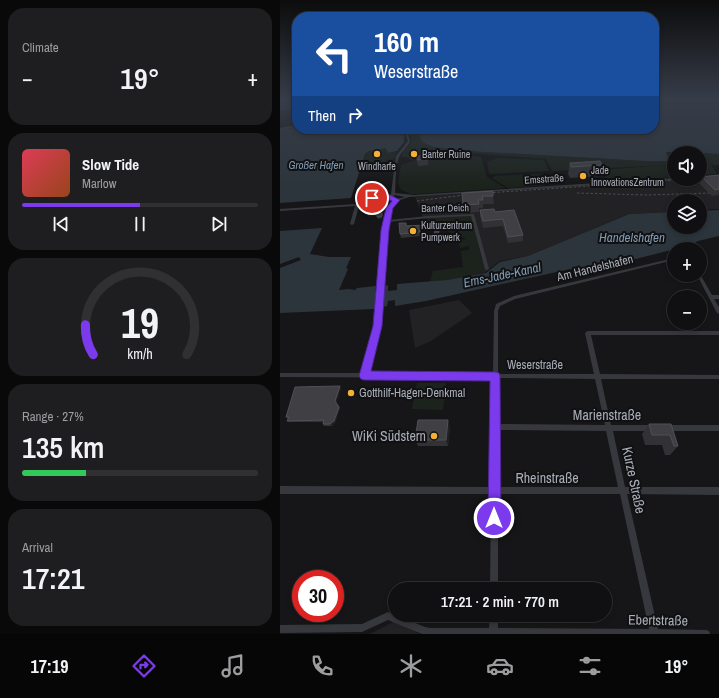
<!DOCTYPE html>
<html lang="en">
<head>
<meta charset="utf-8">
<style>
	body { margin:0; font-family:"Archivo Narrow",sans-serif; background:#1e1e20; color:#f1f3f6; height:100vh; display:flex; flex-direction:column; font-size:15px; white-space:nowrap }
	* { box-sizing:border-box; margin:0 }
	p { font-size:13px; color:#9c9d9f }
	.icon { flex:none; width:22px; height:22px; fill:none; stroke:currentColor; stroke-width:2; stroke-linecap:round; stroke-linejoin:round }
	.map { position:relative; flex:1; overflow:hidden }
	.panel { display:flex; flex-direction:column; gap:8px; padding:8px; background:#09090a; width:280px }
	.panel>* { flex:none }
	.top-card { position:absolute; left:12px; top:12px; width:367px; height:122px; border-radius:16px; box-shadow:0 2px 6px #0003,0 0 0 1px #303032; background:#1a4fa0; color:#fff; overflow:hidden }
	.fabs { position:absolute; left:387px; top:146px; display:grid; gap:8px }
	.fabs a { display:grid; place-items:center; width:40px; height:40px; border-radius:50%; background:#101012; box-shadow:0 2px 6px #0003,0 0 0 1px #303032; font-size:20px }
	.speed { position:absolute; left:12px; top:570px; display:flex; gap:8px; font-size:20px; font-weight:700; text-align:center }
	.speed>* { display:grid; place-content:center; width:52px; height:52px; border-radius:50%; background:#101012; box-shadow:0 2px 6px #0003,0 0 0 1px #303032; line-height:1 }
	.speed .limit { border:6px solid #d22; background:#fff; color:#111 }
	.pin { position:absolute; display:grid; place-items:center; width:34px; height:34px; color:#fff; margin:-17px; border:2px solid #fff; border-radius:50%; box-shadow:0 1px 4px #0007 }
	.me { position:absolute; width:44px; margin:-22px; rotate:0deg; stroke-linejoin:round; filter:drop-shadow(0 0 3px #0008) }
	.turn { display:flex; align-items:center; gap:14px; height:84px; padding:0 16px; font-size:18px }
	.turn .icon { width:52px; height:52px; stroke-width:2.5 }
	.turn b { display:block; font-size:28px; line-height:34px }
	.then { display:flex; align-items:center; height:38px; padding:0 16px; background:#0003; gap:8px; font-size:15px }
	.big { font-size:30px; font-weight:600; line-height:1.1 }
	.panel .tile { flex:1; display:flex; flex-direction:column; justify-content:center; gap:6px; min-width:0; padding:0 14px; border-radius:16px; background:#1e1e20 }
	.panel .dial { align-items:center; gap:0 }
	.dial svg { height:104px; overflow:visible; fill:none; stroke:#303032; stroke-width:7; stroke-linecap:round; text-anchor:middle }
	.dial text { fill:#f1f3f6; stroke:none }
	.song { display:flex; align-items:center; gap:12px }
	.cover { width:48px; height:48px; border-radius:6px; background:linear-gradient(135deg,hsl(350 70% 55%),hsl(20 70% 35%)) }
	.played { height:4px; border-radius:2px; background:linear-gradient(90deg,#7c3aed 50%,#303032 50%) }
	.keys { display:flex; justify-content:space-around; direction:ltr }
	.heat { display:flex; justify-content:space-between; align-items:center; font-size:22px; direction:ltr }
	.charge { height:6px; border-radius:3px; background:linear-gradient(90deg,#34c759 27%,#303032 0) }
	.trip { position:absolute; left:108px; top:582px; width:224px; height:40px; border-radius:20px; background:#101012; box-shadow:0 2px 6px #0003,0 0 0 1px #303032; font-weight:600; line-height:40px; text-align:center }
	.tabs { display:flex; height:64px; justify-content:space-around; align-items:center; background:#060607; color:#9c9d9f }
	.tabs .icon { width:28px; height:28px }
	.tabs .current { color:#7c3aed }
	.tabs b { font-size:18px; color:#f1f3f6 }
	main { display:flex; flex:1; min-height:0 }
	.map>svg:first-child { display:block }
	.built { fill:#222225 }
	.green { fill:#1c231d }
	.water { fill:#2c353c }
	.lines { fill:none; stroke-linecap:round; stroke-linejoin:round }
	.minor { fill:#37383d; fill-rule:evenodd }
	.rail { stroke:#4a4c52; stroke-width:1; stroke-dasharray:2.5 2; stroke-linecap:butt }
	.wall { fill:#323236 }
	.shaded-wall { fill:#212124 }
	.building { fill:#3f3f44; stroke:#4f5156 }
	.route { fill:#7c3aed; stroke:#51269a }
	.poi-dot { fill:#f2b134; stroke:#111113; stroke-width:1.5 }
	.labels { text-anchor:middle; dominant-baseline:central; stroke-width:4; stroke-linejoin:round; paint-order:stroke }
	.far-poi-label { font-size:10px; fill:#a8adb8; stroke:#111113; text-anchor:start }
	.far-street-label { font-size:10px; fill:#a8adb8; stroke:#111113 }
	.far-water-label { font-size:11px; font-style:italic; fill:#7f9bb3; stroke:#111113 }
	.street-label { font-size:12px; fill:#a8adb8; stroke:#111113 }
	.poi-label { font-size:12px; fill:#a8adb8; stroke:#111113; text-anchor:start }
	.water-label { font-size:13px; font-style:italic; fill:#7f9bb3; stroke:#111113 }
	.near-street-label { font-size:14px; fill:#a8adb8; stroke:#111113 }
	.near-poi-label { font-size:14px; fill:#a8adb8; stroke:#111113; text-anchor:end }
</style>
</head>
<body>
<main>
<section class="panel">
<div class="tile"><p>Climate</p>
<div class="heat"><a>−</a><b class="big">19°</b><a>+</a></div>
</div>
<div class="tile">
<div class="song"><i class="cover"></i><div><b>Slow Tide</b><p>Marlow</p></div></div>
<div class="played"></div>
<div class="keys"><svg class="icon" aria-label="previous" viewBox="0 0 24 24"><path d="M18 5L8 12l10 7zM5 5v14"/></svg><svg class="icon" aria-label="pause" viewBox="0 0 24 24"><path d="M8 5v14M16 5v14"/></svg><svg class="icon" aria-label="next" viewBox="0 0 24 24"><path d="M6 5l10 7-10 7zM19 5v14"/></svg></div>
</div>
<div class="tile dial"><svg viewBox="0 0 100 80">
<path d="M14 69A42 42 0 1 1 86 69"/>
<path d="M14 69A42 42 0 0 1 8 46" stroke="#7c3aed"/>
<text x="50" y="56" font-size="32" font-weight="700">19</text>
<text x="50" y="72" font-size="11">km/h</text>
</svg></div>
<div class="tile"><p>Range · 27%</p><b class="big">135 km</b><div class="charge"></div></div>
<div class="tile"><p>Arrival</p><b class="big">17:21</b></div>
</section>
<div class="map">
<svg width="439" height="634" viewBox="0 0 439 634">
	<rect width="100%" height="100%" fill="#161618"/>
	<g class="built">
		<polygon points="439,177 439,209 420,210 420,201 394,201 394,212 348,214 248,256 220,261 204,273 194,218 143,218 135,197"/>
		<polygon points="179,300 192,313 151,341 135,348 129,310"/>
		<polygon points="115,621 140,634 90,634"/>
	</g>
	<g class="green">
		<path d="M128,129H134L143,142L186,151L364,161H389L386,153L394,154V164L392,165H394V177L328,181L322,170L387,165L272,171L266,159L254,158L176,152L148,154L131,160L127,157H121C126,142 137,148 128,129Z"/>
		<path d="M104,148L108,153L117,152L114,159L106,161L105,164L82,165C86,150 89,151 104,148Z"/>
		<polygon points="175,154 201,157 207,177 225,188 138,194 131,194 121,190 118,183 121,165 151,155"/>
		<polygon points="420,154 439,154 439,165 431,165 437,174 420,175"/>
		<polygon points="217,158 264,160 269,171 209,174 207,162"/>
		<polygon points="260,174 265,185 228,188 212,178 216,176"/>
		<polygon points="105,205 103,213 99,214 98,216 88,217 88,215 86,215 88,206"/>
		<polygon points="192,216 194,218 204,273 167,280 150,282 153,271 183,267 181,251 189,250 189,246 180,248 178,240 187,239 164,230 159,225 159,229 149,226 149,222 143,220 143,218"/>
		<polygon points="137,383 166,383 163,410 132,409"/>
	</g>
	<g class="water">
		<polygon points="0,98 17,98 17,108 0,111"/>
		<polygon points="374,98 439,98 439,154 386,152 389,161 364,161 186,151 153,147 143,142 134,129 374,129"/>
		<polygon points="17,127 17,129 64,129 85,135 94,134 92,130 94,129 119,129 124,135 124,142 117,151 108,153 105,148 89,151 85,154 71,198 0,203 0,130"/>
		<polygon points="439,210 439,236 418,241 411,245 308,271 290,269 146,301 115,306 115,300 108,301 107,306 94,309 0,313 0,268 21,260 19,257 0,264 0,231 42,228 30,254 49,257 71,257 66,268 68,269 59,290 69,289 75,290 77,288 96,286 95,292 104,291 104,286 108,285 108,291 117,290 117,284 167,280 206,273 220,262 248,256 349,214 394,212 394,227 420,227 420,211"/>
	</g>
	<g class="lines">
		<g class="minor">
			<polygon points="17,125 17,127 0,130 0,128"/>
			<path d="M124,129H126L130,141C128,147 122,151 119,157C115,168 116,181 115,193L134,195L394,178V179H396L394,180L129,197L117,201L115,200L110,212L109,220L148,216L194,214L209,269L207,270L205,269L191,216L148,218L108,222C100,258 104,295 99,331C97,345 92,359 88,373L213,374L214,311L216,304L234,296L394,258V260L235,299L220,306L218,311V374H314L305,333L306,332L308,331H439V335H311L320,374L439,375V379H321L331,425H372L374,426L375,428L374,430L372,431H333L345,487H439V495L347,494L378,629L426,630L429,631L430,634H142L108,620L82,632L0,633V625L82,624L108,612L145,627L150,628H209L210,615H218V628L369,629L340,494H218V589H210L211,494H0V486L211,487L213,378L0,377V373H82L91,344L94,331C96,311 97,290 98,269C100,246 102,221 112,200L108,198L88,200L79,206L74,224L72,225L70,224L75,206L0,211V209L76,204L87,198L109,196L111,194L114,170L116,156L128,141ZM115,195L125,197L117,199L112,197ZM218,378L315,379L325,425L218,424ZM218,430L326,431L338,487H218Z"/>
			<polygon points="439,175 439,177 420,178 420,176"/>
			<polygon points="420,274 432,295 439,295 439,299 434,299 439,307 439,314 437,313 417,275 420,275"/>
			<polygon points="386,425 439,425 439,431 386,431 384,430 383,428 384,426"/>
		</g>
		<g class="rail">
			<polyline points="297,193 367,195 430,193"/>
			<polyline points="137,201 192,194 439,177"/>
		</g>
	</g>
	<g class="wall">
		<polygon points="148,155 148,165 138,166 137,160"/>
		<polygon points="290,163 322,165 320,176 290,178 288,174"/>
		<polygon points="439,175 439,195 432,196 419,183 422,177"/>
		<polygon points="182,193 213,196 214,204 203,204 203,208 199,208 199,212 184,213"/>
		<polygon points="200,210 215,212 243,235 243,241 228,243 223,226 203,228 200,216"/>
		<polygon points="102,215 102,218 98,219 97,217"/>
		<polygon points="126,223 127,226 145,229 145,233 141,234 141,236 121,238 120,234"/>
		<polygon points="159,231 160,235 158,240 154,240 153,236"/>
		<polygon points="61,388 56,403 60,408 55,423 52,426 44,426 43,424 44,422 9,422 7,421 8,419 6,417"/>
		<polygon points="369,424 391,424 398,446 390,455 385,455 382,445 365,445 362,434"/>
		<polygon points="170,427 168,446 138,446 135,440"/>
	</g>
	<g class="shaded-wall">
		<polygon points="145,225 145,233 141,234 141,236 140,230"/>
		<polygon points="159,231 160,235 158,240 157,236"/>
		<polygon points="60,386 61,388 56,403 55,401"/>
		<polygon points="59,407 60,408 55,423 52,426 50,424"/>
		<polygon points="168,420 170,427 168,446 166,440"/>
	</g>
	<g class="building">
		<polygon points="148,155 147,159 137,160 138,156"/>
		<polygon points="320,161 322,165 291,167 290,163"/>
		<polygon points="439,175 439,189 435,190 422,177"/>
		<polygon points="213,191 213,196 202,196 203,200 198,200 199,204 183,205 182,193"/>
		<polygon points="214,209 215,212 234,210 243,235 228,237 223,219 203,221 200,210"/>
		<polygon points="97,213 102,213 102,216 97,217"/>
		<polygon points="119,223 126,223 126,226 145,225 144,229 140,230 140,232 120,234"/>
		<polygon points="155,231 159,231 157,236 153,236"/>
		<polygon points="60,386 55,401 59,407 54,421 50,424 43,424 44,420 7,421 9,417 6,417 15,387"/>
		<polygon points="138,420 168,420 166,440 135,440"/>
		<polygon points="369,424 391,424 398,446 394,446 390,435 372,435"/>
	</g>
	<linearGradient id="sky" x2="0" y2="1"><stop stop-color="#0c0c0d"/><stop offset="0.53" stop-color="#363c48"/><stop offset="1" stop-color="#363c48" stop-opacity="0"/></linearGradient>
	<rect width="439" height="186" fill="url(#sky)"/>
	<path class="route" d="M110,195L120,200L113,208L109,230L102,326L91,371L215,372L219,373L220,376L221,518L219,523L214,525L210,523L208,518L210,381L84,380L81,379L79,376L93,326L101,230L106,208L112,201C105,197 95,203 89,198L92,196Z"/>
	<g class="poi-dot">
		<circle cx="97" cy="154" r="4"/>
		<circle cx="134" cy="154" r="4"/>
		<circle cx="303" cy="176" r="4"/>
		<circle cx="133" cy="231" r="4"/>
		<circle cx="71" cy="393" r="4"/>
		<circle cx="154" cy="436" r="4"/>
	</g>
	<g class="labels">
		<g class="far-poi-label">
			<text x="142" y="154">Banter Ruine</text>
			<text x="97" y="166" text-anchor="middle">Windharfe</text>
			<text x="311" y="170">Jade<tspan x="311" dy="12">InnovationsZentrum</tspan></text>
			<text x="141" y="225">Kulturzentrum<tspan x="141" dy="12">Pumpwerk</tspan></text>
		</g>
		<g class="far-street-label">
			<text transform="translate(264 179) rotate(-4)">Emsstraße</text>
			<text transform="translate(165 208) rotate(-1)">Banter Deich</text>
		</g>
		<g class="far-water-label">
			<text x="36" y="165">Großer Hafen</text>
		</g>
		<g class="street-label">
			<text transform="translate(315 268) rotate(-14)">Am Handelshafen</text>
			<text x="255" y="365">Weserstraße</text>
		</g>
		<g class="poi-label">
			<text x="79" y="393">Gotthilf-Hagen-Denkmal</text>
		</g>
		<g class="water-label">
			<text x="352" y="237">Handelshafen</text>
			<text transform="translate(222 275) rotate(-12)">Ems-Jade-Kanal</text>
		</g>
		<g class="near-street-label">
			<text x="327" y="415">Marienstraße</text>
			<text x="267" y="478">Rheinstraße</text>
			<text transform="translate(354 480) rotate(78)">Kurze Straße</text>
			<text transform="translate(378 620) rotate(1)">Ebertstraße</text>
		</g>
		<g class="near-poi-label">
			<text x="146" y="436">WiKi Südstern</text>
		</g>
	</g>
</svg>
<div class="fabs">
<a><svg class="icon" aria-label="sound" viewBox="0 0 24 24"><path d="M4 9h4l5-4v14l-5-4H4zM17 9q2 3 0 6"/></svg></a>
<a><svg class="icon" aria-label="layers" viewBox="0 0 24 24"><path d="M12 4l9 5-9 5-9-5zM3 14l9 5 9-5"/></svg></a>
<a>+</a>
<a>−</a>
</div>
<div class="speed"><div class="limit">30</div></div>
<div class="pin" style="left:92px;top:198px;background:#d93025"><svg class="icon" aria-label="arrive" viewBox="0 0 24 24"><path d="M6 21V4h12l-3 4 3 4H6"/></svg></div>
<svg class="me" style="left:214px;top:518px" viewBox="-20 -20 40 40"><circle r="17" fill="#7c3aed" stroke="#fff" stroke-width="3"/><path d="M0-11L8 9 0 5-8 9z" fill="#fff"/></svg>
<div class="trip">17:21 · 2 min · 770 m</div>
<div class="top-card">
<div class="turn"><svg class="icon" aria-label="left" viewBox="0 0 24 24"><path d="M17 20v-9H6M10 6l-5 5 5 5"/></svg><div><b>160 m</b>Weserstraße</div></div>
<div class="then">Then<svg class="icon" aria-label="right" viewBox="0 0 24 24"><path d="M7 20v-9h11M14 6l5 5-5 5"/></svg></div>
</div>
</div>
</main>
<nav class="tabs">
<b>17:19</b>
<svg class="icon current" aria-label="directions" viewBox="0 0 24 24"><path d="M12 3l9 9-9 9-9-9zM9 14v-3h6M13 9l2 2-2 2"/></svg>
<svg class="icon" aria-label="music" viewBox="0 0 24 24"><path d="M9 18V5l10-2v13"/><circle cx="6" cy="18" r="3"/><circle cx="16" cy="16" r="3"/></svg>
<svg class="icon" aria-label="phone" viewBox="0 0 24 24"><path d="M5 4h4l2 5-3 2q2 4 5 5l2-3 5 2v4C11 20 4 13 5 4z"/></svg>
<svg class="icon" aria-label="climate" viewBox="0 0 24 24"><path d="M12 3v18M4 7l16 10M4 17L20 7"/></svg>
<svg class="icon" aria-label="car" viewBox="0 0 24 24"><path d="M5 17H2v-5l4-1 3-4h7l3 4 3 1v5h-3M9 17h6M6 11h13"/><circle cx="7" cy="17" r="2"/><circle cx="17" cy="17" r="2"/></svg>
<svg class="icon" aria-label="filters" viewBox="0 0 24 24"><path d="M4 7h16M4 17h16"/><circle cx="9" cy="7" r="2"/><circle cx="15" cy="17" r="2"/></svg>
<b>19°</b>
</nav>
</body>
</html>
